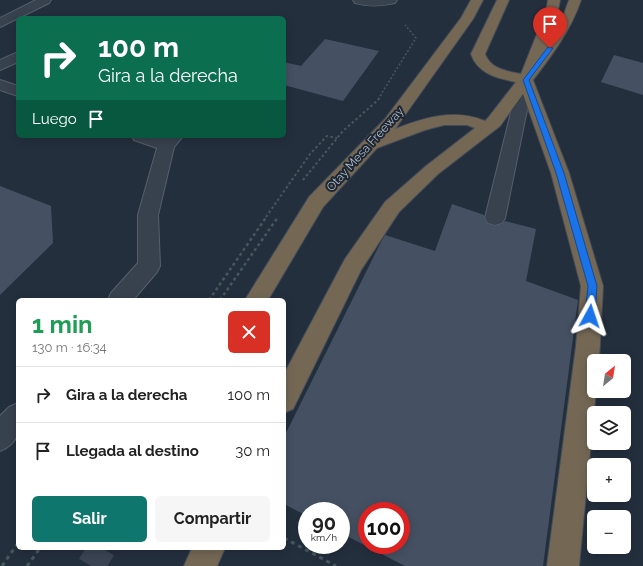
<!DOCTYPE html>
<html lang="es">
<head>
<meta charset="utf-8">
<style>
  body { margin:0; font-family:Raleway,sans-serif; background:#f6f6f6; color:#222; height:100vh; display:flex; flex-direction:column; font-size:15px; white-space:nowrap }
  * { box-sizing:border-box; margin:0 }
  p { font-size:13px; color:#767676 }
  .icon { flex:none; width:22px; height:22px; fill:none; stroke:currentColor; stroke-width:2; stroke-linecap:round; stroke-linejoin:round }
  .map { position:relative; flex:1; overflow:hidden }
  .sheet { position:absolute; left:16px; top:298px; width:270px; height:252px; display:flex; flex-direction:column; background:#fff; border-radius:6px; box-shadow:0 2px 10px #0003 }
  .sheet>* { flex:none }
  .top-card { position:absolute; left:16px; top:16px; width:270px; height:122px; border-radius:6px; box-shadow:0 2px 10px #0003; background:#0b6e4f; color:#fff; overflow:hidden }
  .needle { width:26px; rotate:30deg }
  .controls { position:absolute; left:587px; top:354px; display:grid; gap:8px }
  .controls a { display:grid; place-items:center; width:44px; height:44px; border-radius:6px; background:#fff; box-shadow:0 2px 10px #0003; font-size:20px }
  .speed { position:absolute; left:298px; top:502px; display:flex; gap:8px; font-size:20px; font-weight:700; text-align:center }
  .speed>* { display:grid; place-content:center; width:52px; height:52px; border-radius:50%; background:#fff; box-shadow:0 2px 10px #0003; line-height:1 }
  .speed small { font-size:10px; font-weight:400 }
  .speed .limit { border:6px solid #d22; background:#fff; color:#111 }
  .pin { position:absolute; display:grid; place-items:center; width:34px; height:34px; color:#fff; margin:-41px -17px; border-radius:50% 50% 50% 0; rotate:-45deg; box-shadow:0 0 4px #0007 }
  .pin .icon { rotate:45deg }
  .me { position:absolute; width:44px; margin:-22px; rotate:5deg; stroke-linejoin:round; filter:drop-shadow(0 0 3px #0008) }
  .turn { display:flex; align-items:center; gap:14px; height:84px; padding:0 16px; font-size:18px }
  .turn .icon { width:52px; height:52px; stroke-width:2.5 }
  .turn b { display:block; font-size:28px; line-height:34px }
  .then { display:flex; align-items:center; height:38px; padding:0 16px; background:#0003; gap:8px; font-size:15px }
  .round { display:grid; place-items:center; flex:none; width:42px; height:42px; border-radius:6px; background:#f6f6f6 }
  .summary { display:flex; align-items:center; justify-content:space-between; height:68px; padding:0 16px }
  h1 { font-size:24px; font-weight:700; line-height:30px; color:#1e9e55 }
  .primary-button { display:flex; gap:8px; margin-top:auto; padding:8px 16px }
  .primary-button a { flex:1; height:46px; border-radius:6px; background:#0f766e; color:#fff; font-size:16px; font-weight:700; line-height:46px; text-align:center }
  .primary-button a+a { background:#f6f6f6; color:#222 }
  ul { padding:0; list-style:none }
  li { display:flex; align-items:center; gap:12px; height:56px; padding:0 16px; border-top:1px solid #e0e0e0 }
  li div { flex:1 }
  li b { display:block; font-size:15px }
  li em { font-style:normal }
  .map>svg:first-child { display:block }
</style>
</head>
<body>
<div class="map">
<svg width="643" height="566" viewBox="0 0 643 566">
  <rect width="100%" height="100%" fill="#242f3e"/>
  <g fill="#455162" fill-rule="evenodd">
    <path d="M 325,39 L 379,51 L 343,101 L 284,85 L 284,62 L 301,66 Z"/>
    <path d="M 614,55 L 643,63 L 643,95 L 601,82 Z"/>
    <path d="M 0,186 L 51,206 L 53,243 L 0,295 Z"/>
    <path d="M 452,204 L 484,215 L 484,219 L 488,224 L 495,226 L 502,224 L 505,221 L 536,229 L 526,281 L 578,300 L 543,566 L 405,566 L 341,533 L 341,511 L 307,511 L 307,516 L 284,504 L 284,437 L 381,242 L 385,235 L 435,251 ZM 367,511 L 401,511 L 401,545 L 367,545 Z"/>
  </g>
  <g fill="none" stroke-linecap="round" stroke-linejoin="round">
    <path stroke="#3a4453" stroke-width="28" stroke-dasharray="28 14" stroke-linecap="butt" d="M 91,566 L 102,548"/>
    <defs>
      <g id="minor">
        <path d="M 36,0 L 51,0 L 49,3 L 0,27 L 0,18 Z"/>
        <path d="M 353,0 L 397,0 L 395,3 C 381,6 369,7 355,3 Z"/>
        <path d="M 18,52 L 18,62 L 0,70 L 0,60 Z"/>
        <path d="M 526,76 L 531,77 L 533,80 L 505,218 L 502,223 L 495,225 L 488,223 L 485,218 L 519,80 L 521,77 Z"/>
        <path d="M 0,80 L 18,86 L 18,96 L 0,90 Z"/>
        <path d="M 132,136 L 157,136 L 163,138 L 165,136 L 183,136 L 174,147 L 158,215 L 160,266 L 157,272 L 133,300 L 108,300 L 111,293 L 138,263 L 138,215 L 157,148 L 134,140 Z"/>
        <path d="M 18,403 C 18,425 24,441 0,451 L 0,416 L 9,407 Z"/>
      </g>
      <g id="highway">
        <path d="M 471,0 L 483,0 L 473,19 L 395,129 C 424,118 454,108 485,121 L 488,118 L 516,82 C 497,78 478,74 471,54 L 497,0 L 509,0 L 485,54 C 491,69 506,71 521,74 L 546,11 L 548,0 L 560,0 L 558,11 L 548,40 L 564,14 L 569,0 L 581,0 C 571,30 552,55 533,80 L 569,173 L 603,286 L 599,361 L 594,361 L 594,391 L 596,391 L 579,566 L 547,566 L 576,346 L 581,286 L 551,173 L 523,94 L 500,126 L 438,174 L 399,212 L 361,270 L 293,409 L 284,413 L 284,374 L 345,259 L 385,202 L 426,166 L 475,128 L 467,125 L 444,125 L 425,130 L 377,148 L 323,207 L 268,300 L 245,300 L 309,197 L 385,119 L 461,18 Z"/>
        <path d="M 192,548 L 225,548 L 217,566 L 184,566 Z"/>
      </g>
    </defs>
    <use href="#minor" stroke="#565f6c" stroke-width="2"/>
    <use href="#highway" stroke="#434c59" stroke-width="2"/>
    <path stroke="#44595c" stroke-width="1.5" stroke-dasharray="2 2" stroke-linecap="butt" d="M 380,96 L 416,38 L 405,25"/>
    <g stroke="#44595c" stroke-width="2" stroke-dasharray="2.5 2.5" stroke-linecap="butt">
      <path d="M 303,180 L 343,131 L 378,100 L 381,95"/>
      <path d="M 266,217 L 310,154 L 327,136 L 337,138"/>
    </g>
    <g stroke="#44595c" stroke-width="2.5" stroke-dasharray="3 3" stroke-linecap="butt">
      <path d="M 209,300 L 267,216"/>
      <path d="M 220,300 L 278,217"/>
    </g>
    <g stroke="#44595c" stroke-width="3" stroke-dasharray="4 4" stroke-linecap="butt">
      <path d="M 284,538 L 336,566"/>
      <path d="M 2,566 L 18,543"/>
      <path d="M 27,566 L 40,548"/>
    </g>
    <use href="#minor" fill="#38414e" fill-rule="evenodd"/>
    <use href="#highway" fill="#746855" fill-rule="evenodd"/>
  </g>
  <path fill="#1a73e8" stroke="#114b97" d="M 548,47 L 553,48 L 529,80 L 564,173 L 597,286 L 595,316 L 593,319 L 590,320 L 587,319 L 585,316 L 588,286 L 556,173 L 523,80 Z"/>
  <g text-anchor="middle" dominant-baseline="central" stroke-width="4" stroke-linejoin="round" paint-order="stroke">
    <g font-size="12" fill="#b4bcc9" stroke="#1d2633">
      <text transform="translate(365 149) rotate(-48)">Otay Mesa Freeway</text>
    </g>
  </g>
</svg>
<div class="controls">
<a><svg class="needle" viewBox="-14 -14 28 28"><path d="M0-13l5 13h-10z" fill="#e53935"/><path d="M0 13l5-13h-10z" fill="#767676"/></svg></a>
<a><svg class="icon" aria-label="layers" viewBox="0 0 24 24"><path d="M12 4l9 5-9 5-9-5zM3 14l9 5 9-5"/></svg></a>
<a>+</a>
<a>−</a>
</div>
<div class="speed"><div>90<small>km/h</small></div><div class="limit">100</div></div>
<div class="pin" style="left:550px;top:48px;background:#d93025"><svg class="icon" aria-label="arrive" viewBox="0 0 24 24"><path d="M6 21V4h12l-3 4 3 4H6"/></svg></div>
<svg class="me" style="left:590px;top:316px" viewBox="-20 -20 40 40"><path d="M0-17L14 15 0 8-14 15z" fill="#1a73e8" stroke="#fff" stroke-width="4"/></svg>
<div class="top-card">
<div class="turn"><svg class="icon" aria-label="right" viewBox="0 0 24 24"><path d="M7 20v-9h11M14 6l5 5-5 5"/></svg><div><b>100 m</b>Gira a la derecha</div></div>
<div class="then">Luego<svg class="icon" aria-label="arrive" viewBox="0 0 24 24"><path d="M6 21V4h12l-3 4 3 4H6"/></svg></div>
</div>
<section class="sheet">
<div class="summary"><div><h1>1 min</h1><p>130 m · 16:34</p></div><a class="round" style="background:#d93025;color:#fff"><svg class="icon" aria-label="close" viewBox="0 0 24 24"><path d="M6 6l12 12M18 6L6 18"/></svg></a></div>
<ul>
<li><svg class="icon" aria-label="right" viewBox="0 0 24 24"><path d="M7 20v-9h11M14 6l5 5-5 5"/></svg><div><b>Gira a la derecha</b></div><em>100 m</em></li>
<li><svg class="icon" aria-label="arrive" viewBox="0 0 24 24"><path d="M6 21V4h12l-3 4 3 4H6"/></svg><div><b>Llegada al destino</b></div><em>30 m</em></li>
</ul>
<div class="primary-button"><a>Salir</a><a>Compartir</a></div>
</section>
</div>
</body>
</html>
